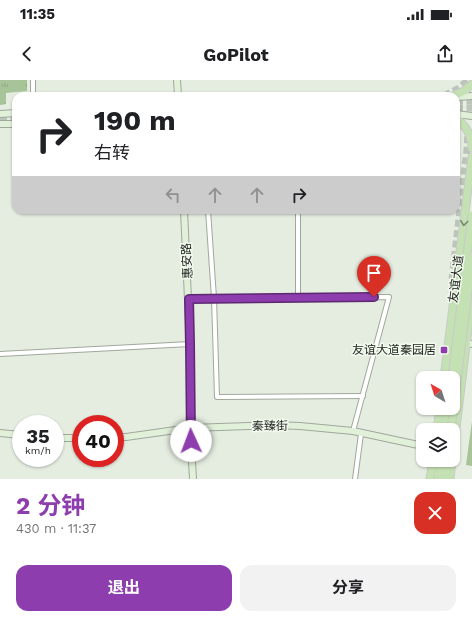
<!DOCTYPE html>
<html lang="zh">
<head>
<meta charset="utf-8">
<style>
  body { margin:0; font-family:"Work Sans","Noto Sans SC",sans-serif; background:#f2f2f2; color:#202124; height:100vh; display:flex; flex-direction:column; font-size:15px; white-space:nowrap }
  * { box-sizing:border-box; margin:0 }
  p { font-size:13px; color:#757577 }
  .icon { flex:none; width:22px; height:22px; fill:none; stroke:currentColor; stroke-width:2; stroke-linecap:round; stroke-linejoin:round }
  .map { position:relative; height:399px; overflow:hidden }
  .drawer { display:flex; flex-direction:column; background:#fff; flex:1 }
  .drawer>* { flex:none }
  .guide { position:absolute; left:12px; top:12px; width:448px; height:122px; border-radius:12px; box-shadow:0 1px 3px #0004; background:#fff; color:#202124; overflow:hidden }
  .needle { width:26px; rotate:321deg }
  .controls { position:absolute; left:416px; top:291px; display:grid; gap:8px }
  .controls a { display:grid; place-items:center; width:44px; height:44px; border-radius:8px; background:#fff; box-shadow:0 1px 3px #0004; font-size:20px }
  .speed { position:absolute; left:12px; top:335px; display:flex; gap:8px; font-size:20px; font-weight:700; text-align:center }
  .speed>* { display:grid; place-content:center; width:52px; height:52px; border-radius:50%; background:#fff; box-shadow:0 1px 3px #0004; line-height:1 }
  .speed small { font-size:10px; font-weight:400 }
  .speed .limit { border:6px solid #d22; background:#fff; color:#111 }
  .pin { position:absolute; display:grid; place-items:center; width:34px; height:34px; color:#fff; margin:-41px -17px; border-radius:50% 50% 50% 0; rotate:-45deg; box-shadow:0 0 4px #0007 }
  .pin .icon { rotate:45deg }
  .me { position:absolute; width:44px; margin:-22px; rotate:358deg; stroke-linejoin:round; filter:drop-shadow(0 0 3px #0008) }
  .turn { display:flex; align-items:center; gap:14px; height:84px; padding:0 16px; font-size:18px }
  .turn .icon { width:52px; height:52px; stroke-width:2.5 }
  .turn b { display:block; font-size:28px; line-height:34px }
  .lanes { display:flex; align-items:center; height:38px; padding:0 16px; background:#0003; justify-content:center; gap:20px; direction:ltr }
  .lanes .off { opacity:.35 }
  .round { display:grid; place-items:center; flex:none; width:42px; height:42px; border-radius:12px; background:#f2f2f2 }
  .overview { display:flex; align-items:center; justify-content:space-between; height:68px; padding:0 16px }
  h1 { font-size:24px; font-weight:700; line-height:30px; color:#8d3dad }
  .button { display:flex; gap:8px; margin-top:auto; padding:8px 16px }
  .button a { flex:1; height:46px; border-radius:12px; background:#8d3dad; color:#fff; font-size:16px; font-weight:700; line-height:46px; text-align:center }
  .button a+a { background:#f2f2f2; color:#202124 }
  .status { display:flex; justify-content:space-between; align-items:center; height:28px; padding:0 20px; background:#fff; direction:ltr }
  .status svg { height:11px; fill:currentColor }
  header { display:flex; justify-content:space-between; align-items:center; height:52px; padding:0 16px; background:#fff; font-size:18px; font-weight:700 }
  .map>svg:first-child { display:block }
</style>
</head>
<body>
<div class="status"><b>11:35</b><svg viewBox="0 0 49 12"><path d="M0 12V9h3v3zM5 12V6h3v6zM10 12V3h3v9zM15 12V0h3v12zM26 1h20v11H26zM47 4h2v5h-2z"/></svg></div>
<header><svg class="icon" aria-label="back" viewBox="0 0 24 24"><path d="M15 5l-7 7 7 7"/></svg>GoPilot<svg class="icon" aria-label="share" viewBox="0 0 24 24"><path d="M12 15V3M7 8l5-5 5 5M5 13v7h14v-7"/></svg></header>
<div class="map">
<svg width="472" height="399" viewBox="0 0 472 399">
  <defs>
    <pattern id="grass-tufts" width="24" height="20" patternUnits="userSpaceOnUse"><rect width="24" height="20" fill="#a7c398"/><path d="M3 7l-1-3M5 7V3M7 7l1-3M15 17l-1-3M17 17v-4M19 17l1-3" fill="none" stroke="#8fa782"/></pattern>
  </defs>
  <rect width="100%" height="100%" fill="#e5ede1"/>
  <path fill="url(#grass-tufts)" d="M 0,0 L 27,0 L 27,11 L 6,13 L 6,24 L 0,25 Z"/>
  <path fill="#a7c398" d="M 472,341 L 472,386 L 466,385 Z"/>
  <g fill="none" stroke-linecap="round" stroke-linejoin="round">
    <g stroke="#bdc4ba" stroke-width="7" stroke-dasharray="7 3.5" stroke-linecap="butt">
      <path d="M 444,16 L 459,8 L 468,0"/>
      <path d="M 456,21 L 472,21"/>
      <path d="M 456,28 L 472,28"/>
      <path d="M 0,37 L 16,37"/>
      <path d="M 452,199 L 467,69 L 468,52"/>
    </g>
    <defs>
      <g id="street">
        <path d="M 33,16 L 33,0"/>
        <path d="M 208,130 L 214,218 L 217,317 L 363,316"/>
        <path d="M 298,218 L 298,130"/>
        <path d="M 189,219 L 389,217 L 353,351"/>
        <path d="M 0,274 L 190,264"/>
        <path d="M 355,399 L 361,354"/>
      </g>
      <g id="secondary">
        <path d="M 177,0 L 178,16"/>
        <path d="M 456,17 L 472,16"/>
        <path d="M 0,34 L 16,33"/>
        <path d="M 456,34 L 472,36"/>
        <path d="M 0,44 L 16,44"/>
        <path d="M 184,130 L 190,264 L 190,348 L 193,399"/>
        <path d="M 449,261 L 472,264"/>
        <path d="M 0,353 L 21,355"/>
        <path d="M 115,357 L 126,357 L 190,348 L 275,345 L 300,346 L 353,351 L 423,366"/>
        <path d="M 55,358 L 81,358"/>
      </g>
      <g id="primary">
        <path d="M 453,16 L 464,11 L 472,4"/>
        <path d="M 456,38 C 466,46 472,56 472,68"/>
        <path d="M 444,298 L 472,77"/>
        <path d="M 437,350 L 440,328"/>
        <path d="M 444,350 L 448,328"/>
        <path d="M 453,373 L 472,216"/>
        <path d="M 430,399 L 433,380"/>
        <path d="M 438,399 L 440,380"/>
        <path d="M 444,399 L 447,380"/>
        <path d="M 450,399 L 452,380"/>
      </g>
    </defs>
    <use href="#street" stroke="#a0a89c" stroke-width="6"/>
    <use href="#secondary" stroke="#a0a89c" stroke-width="8"/>
    <use href="#primary" stroke="#c9c9c9" stroke-width="9"/>
    <use href="#street" stroke="#fff" stroke-width="4"/>
    <use href="#secondary" stroke="#e1f0d9" stroke-width="6"/>
    <use href="#primary" stroke="#c4e1b3" stroke-width="7"/>
    <defs>
      <g id="primary-bridge">
        <path d="M 452,298 L 472,135"/>
        <path d="M 451,350 L 472,179"/>
      </g>
    </defs>
    <use href="#primary-bridge" stroke="#c9c9c9" stroke-width="9" stroke-linecap="butt"/>
    <use href="#primary-bridge" stroke="#c4e1b3" stroke-width="7"/>
  </g>
  <defs><path id="oneway-chevron" d="M-2-3.5L2.5 0L-2 3.5" fill="none" stroke-width="1.6" stroke-linecap="round" stroke-linejoin="round"/></defs>
  <use stroke="#798a6f" href="#oneway-chevron" transform="translate(464 143) rotate(97)"/>
  <g fill="none" stroke-linecap="round" stroke-linejoin="round">
    <defs>
      <path id="route" d="M 191,361 L 190,264 L 189,219 L 374,217"/>
    </defs>
    <use href="#route" stroke="#5c2870" stroke-width="10"/>
    <use href="#route" stroke="#8d3dad" stroke-width="7"/>
  </g>
  <rect fill="#8d3dad" stroke="#f2faee" stroke-width="1.5" x="440" y="266" width="8" height="8" rx="2"/>
  <g text-anchor="middle" dominant-baseline="central" stroke-width="3" stroke-linejoin="round" paint-order="stroke">
    <g font-size="12" fill="#1d201c" stroke="#f2faee">
      <text transform="translate(187 181) rotate(-93)">惠安路</text>
      <text transform="translate(456 199) rotate(-83)">友谊大道</text>
      <text transform="translate(270 346) rotate(-1)">秦臻街</text>
    </g>
    <g font-size="12" fill="#1d201c" stroke="#f2faee" text-anchor="end">
      <text x="436" y="270">友谊大道秦园居</text>
    </g>
  </g>
</svg>
<div class="controls">
<a><svg class="needle" viewBox="-14 -14 28 28"><path d="M0-13l5 13h-10z" fill="#e53935"/><path d="M0 13l5-13h-10z" fill="#757577"/></svg></a>
<a><svg class="icon" aria-label="layers" viewBox="0 0 24 24"><path d="M12 4l9 5-9 5-9-5zM3 14l9 5 9-5"/></svg></a>
</div>
<div class="speed"><div>35<small>km/h</small></div><div class="limit">40</div></div>
<div class="pin" style="left:374px;top:217px;background:#d93025"><svg class="icon" aria-label="arrive" viewBox="0 0 24 24"><path d="M6 21V4h12l-3 4 3 4H6"/></svg></div>
<svg class="me" style="left:191px;top:361px" viewBox="-20 -20 40 40"><circle r="19" fill="#fff"/><path d="M0-13L10 11 0 6-10 11z" fill="#8d3dad"/></svg>
<div class="guide">
<div class="turn"><svg class="icon" aria-label="right" viewBox="0 0 24 24"><path d="M7 20v-9h11M14 6l5 5-5 5"/></svg><div><b>190 m</b>右转</div></div>
<div class="lanes"><svg class="icon off" aria-label="left" viewBox="0 0 24 24"><path d="M17 20v-9H6M10 6l-5 5 5 5"/></svg><svg class="icon off" aria-label="ahead" viewBox="0 0 24 24"><path d="M12 20V5M6 11l6-6 6 6"/></svg><svg class="icon off" aria-label="ahead" viewBox="0 0 24 24"><path d="M12 20V5M6 11l6-6 6 6"/></svg><svg class="icon" aria-label="right" viewBox="0 0 24 24"><path d="M7 20v-9h11M14 6l5 5-5 5"/></svg></div>
</div>
</div>
<section class="drawer">
<div class="overview"><div><h1>2 分钟</h1><p>430 m · 11:37</p></div><a class="round" style="background:#d93025;color:#fff"><svg class="icon" aria-label="close" viewBox="0 0 24 24"><path d="M6 6l12 12M18 6L6 18"/></svg></a></div>
<div class="button"><a>退出</a><a>分享</a></div>
</section>
</body>
</html>
